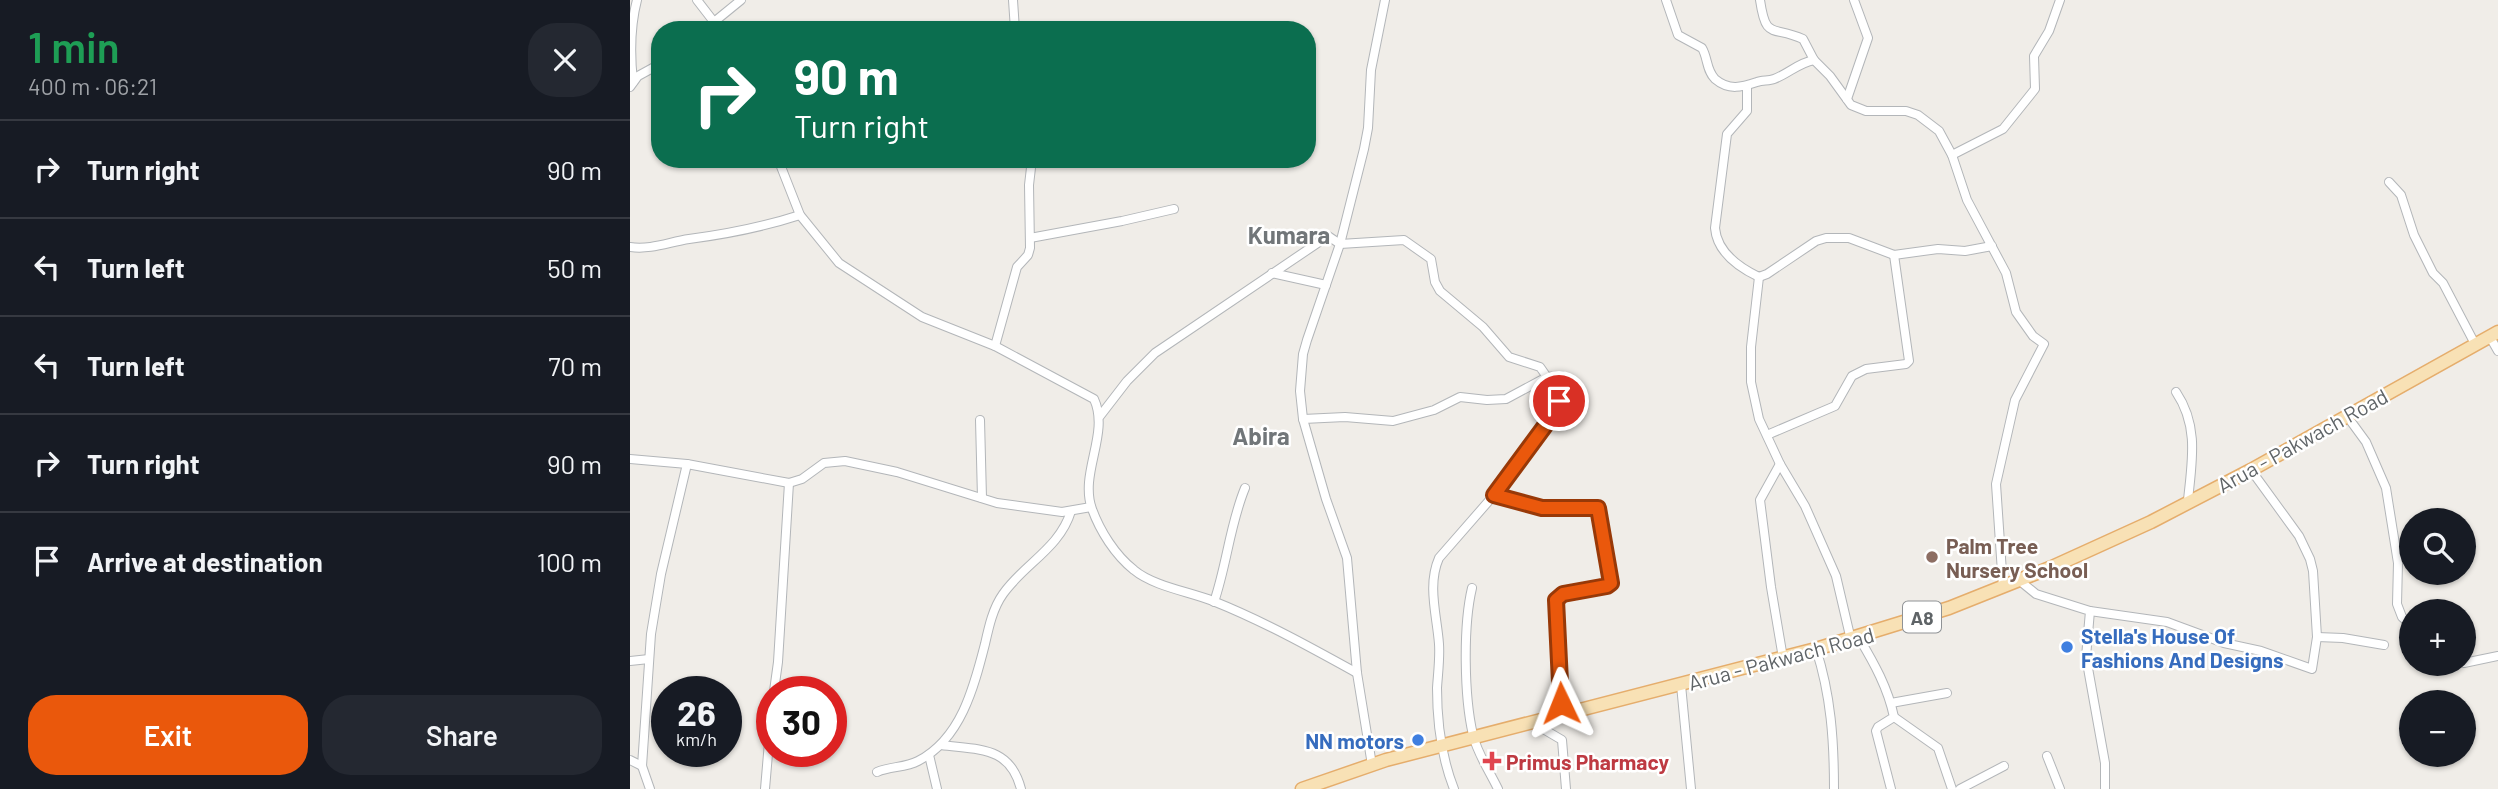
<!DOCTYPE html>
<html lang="en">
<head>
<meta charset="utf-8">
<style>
  body { margin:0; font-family:Barlow,sans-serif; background:#242831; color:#f1f3f6; height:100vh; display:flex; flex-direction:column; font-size:26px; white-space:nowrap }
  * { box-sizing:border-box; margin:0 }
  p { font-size:23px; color:#9ea1a6 }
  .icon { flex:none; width:38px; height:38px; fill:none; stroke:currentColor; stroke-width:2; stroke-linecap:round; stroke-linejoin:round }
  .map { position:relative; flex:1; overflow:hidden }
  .drawer { display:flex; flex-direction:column; background:#171b24; width:630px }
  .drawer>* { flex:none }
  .top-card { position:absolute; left:21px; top:21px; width:665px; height:147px; border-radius:28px; box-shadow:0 2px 5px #0004; background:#0b6e4f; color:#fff; overflow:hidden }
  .buttons { position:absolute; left:1769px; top:508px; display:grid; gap:14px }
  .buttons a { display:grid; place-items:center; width:77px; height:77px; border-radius:50%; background:#171b24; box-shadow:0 2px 5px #0004; font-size:35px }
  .speed { position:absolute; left:21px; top:676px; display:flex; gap:14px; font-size:35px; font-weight:700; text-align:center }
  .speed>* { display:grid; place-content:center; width:91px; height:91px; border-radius:50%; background:#171b24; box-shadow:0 2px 5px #0004; line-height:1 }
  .speed small { font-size:18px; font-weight:400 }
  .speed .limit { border:10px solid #d22; background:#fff; color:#111 }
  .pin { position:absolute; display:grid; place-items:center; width:60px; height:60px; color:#fff; margin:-30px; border:4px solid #fff; border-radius:50%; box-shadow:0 2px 7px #0007 }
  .me { position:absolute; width:77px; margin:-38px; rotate:358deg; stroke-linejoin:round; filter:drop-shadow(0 0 5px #0008) }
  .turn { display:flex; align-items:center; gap:24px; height:147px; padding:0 28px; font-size:32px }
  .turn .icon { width:91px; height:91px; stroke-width:2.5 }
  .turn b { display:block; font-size:49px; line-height:60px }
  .round { display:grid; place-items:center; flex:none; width:74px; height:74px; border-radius:28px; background:#242831 }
  .overview { display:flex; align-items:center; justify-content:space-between; height:119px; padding:0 28px }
  h1 { font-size:42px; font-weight:600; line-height:52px; color:#1e9e55 }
  .button { display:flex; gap:14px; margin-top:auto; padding:14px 28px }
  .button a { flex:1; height:80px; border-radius:28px; background:#ea580c; color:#fff; font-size:28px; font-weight:600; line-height:80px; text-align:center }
  .button a+a { background:#242831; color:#f1f3f6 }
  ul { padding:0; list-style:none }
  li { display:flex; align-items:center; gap:21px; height:98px; padding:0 28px; border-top:2px solid #363941 }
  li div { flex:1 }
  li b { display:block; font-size:26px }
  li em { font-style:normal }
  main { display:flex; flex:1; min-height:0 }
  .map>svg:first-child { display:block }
</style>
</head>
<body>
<main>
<section class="drawer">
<div class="overview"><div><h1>1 min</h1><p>400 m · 06:21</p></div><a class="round"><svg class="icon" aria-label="close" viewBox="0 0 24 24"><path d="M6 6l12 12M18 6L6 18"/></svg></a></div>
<ul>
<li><svg class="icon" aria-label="right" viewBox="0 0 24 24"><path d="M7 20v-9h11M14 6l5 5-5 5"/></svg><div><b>Turn right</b></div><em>90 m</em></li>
<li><svg class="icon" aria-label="left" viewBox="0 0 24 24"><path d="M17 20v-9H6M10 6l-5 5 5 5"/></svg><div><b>Turn left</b></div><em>50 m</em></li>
<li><svg class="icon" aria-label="left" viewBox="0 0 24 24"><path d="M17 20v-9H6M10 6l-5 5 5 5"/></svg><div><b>Turn left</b></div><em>70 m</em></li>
<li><svg class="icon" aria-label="right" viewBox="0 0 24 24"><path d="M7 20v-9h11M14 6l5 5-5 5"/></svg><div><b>Turn right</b></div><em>90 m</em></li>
<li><svg class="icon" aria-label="arrive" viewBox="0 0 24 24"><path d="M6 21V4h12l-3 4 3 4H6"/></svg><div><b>Arrive at destination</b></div><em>100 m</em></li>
</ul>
<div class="button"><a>Exit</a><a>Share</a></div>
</section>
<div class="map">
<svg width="1868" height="789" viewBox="0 0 1868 789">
  <rect width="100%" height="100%" fill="#f0ede8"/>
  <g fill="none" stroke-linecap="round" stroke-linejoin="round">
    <defs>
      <g id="street">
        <path d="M 67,0 L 84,22"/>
        <path d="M 383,0 L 385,30"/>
        <path d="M 1036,0 L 1048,35 L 1072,48 C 1078,58 1076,70 1085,79 C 1099,91 1112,87 1127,82 C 1132,80 1139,81 1144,79 C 1158,74 1168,63 1184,60"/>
        <path d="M 1130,0 C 1136,41 1142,25 1173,39 L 1184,60 L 1200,76 L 1221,105 L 1236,111 L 1276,111 L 1288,115 L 1309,131 L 1322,155 L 1337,200 L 1376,273 L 1386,312 L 1403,336 L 1414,344 L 1385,400 L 1366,484 L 1373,587"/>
        <path d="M 84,30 L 84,22 L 111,0"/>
        <path d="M 3,82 C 0,54 0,27 7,0"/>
        <path d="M 0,87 L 8,76 L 30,64"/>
        <path d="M 1117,87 L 1117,111 L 1097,134 L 1085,228 C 1087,252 1108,267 1129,277 L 1137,274 L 1186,241 L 1196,238 L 1219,238 L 1264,255 L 1308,249 L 1335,251 L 1362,246"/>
        <path d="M 1217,99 L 1238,38 L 1224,0"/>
        <path d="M 1322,155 L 1373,129 L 1405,89 L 1404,56 L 1419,31 L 1430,0"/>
        <path d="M 148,159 L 170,215 L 209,263 L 292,317 L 365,346 L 464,399 C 480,434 449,473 462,509 C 470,531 485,555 504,570 C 523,586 560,592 583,601 C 633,621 680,647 727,673"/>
        <path d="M 1759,182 L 1771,195 L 1784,235 L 1803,273 L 1813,283 L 1845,344"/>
        <path d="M 400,238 L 492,221 L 544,209"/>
        <path d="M 0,247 C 21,250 39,242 59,239 C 98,234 133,227 170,215"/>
        <path d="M 642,273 L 696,285"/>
        <path d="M 1129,277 L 1121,347 L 1121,382 L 1129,419 L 1150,464 L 1175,506 L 1206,576 L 1221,640"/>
        <path d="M 1860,337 L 1868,351"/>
        <path d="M 365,346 L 387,267 L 398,255 L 400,248 L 399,185 L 402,159"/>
        <path d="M 1546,392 C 1569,426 1562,461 1558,500"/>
        <path d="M 470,416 L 497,381 L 525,353 L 698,236 L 710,244 L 774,240 L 801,259 L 805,282 L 810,291 L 853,327 L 879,357 L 910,367 L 917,377"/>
        <path d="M 1717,416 L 1736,442 L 1756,488 L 1768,563 L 1767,604 L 1772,617 L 1782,626"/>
        <path d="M 673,419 L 715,417 L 763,421 L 804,410 L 830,397 L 857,400 L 876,399 L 917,377 L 932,376 L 929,401 L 923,415 L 864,495 L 809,558 C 797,585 807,616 809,644 C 810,658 808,673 807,688 C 807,723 811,756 824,789"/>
        <path d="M 350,420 L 352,498"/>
        <path d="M 1137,435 L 1205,406 L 1222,376 L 1236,369 L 1276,364 L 1279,361 L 1264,255"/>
        <path d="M 0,459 L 57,464 L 159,483 L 172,479 L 194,463 L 215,461 L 267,472 L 367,503 L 432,512 L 461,507"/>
        <path d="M 1150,464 L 1130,500 L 1141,587 L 1153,658"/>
        <path d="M 864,495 L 912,508 L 968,508 L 981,582 L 978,586 L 933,595 L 926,600 L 931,701 L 923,716"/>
        <path d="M 1390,581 L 1406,594 L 1460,611 L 1456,657 L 1475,763 L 1475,789"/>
        <path d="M 842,588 C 833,626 834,696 843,735 C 847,753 860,772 868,789"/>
        <path d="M 584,602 C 597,564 600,524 615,488"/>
        <path d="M 1460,611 L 1537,622 L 1594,643 L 1631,651 L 1682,669 L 1687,637 L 1683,571 L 1680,559 L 1669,536 L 1621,470"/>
        <path d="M 1687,637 L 1713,638 L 1754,645"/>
        <path d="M 1229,638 C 1244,663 1258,688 1264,717 L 1248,727 L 1246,731 L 1261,789"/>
        <path d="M 1186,649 C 1201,695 1204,741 1204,789"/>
        <path d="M 0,661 L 19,659"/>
        <path d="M 1834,663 L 1868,656"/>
        <path d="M 1051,685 L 1061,789"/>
        <path d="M 144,691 L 148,662 L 159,483"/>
        <path d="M 1261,703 L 1317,693"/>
        <path d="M 1264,717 L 1308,748 L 1322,789"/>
        <path d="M 908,721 L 915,730 L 932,740 L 936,789"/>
        <path d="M 311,745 C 349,750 380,746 391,789"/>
        <path d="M 299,755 L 307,789"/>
        <path d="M 1417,756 L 1430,789"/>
        <path d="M 0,760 L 12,766"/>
        <path d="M 742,765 L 727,673 L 717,558 L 696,499 L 673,419 L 670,391 L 673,354 L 677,340 L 710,244 L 734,149 L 738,128 L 741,70 L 755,0"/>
        <path d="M 247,772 C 260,766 275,768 288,761 C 331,739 344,687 355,644 C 359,626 363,608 373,594 C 394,564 430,548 441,511"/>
        <path d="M 20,789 L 12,766 L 21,634 L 31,574 L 57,464"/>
        <path d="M 135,789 L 142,707"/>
        <path d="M 1330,789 L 1374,766"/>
      </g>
      <path id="primary" d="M 672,789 L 756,760 L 1186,649 L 1319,608 L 1422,567 L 1521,522 L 1621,470 L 1868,332"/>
    </defs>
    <use href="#street" stroke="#b3b6b9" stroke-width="10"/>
    <use href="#primary" stroke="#e5ad6c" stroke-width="15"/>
    <use href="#street" stroke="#fff" stroke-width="8"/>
    <use href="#primary" stroke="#f8e1b5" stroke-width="12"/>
  </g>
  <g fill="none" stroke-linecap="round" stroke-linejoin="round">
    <defs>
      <path id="route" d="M 929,401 L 923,415 L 864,495 L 912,508 L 968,508 L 981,583 L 977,586 L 933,594 L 926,600 L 931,703"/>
    </defs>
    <use href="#route" stroke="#983908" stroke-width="18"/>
    <use href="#route" stroke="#ea580c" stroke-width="12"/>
  </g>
  <circle fill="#8d6e63" stroke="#fff" stroke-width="2.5" cx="1302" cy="557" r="7"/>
  <g fill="#3f7fe0" stroke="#fff" stroke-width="2.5">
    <circle cx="1437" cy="647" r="7"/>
    <circle cx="788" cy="740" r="7"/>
  </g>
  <path fill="#e0444e" stroke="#fff" stroke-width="2.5" d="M858.5 750.5h7v7h7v7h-7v7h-7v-7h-7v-7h7z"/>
  <g text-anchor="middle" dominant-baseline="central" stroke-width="5" stroke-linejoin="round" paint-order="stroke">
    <rect fill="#fff" stroke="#8f9295" stroke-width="2" x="1273" y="601.5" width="38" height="31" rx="5"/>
    <g font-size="19" font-weight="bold" fill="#5f6467">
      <text x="1292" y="617">A8</text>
    </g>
    <g font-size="21" fill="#5f6467" stroke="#fff">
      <text transform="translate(1672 440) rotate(-29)">Arua - Pakwach Road</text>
      <text transform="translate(1151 658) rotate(-15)">Arua - Pakwach Road</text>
    </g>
    <g font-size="21" font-weight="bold" fill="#785e54" stroke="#fff" text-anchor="start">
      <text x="1316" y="545">Palm Tree<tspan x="1316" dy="24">Nursery School</tspan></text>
    </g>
    <g font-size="21" font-weight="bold" fill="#366cbe" stroke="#fff" text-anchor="start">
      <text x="1451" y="635">Stella's House Of<tspan x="1451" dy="24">Fashions And Designs</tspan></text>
      <text x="774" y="740" text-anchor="end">NN motors</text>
    </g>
    <g font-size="21" font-weight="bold" fill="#be3a42" stroke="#fff" text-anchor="start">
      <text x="876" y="761">Primus Pharmacy</text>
    </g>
    <g font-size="24" font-weight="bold" fill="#717679" stroke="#fff">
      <text x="659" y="234">Kumara</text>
      <text x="631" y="435">Abira</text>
    </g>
  </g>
</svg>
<div class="buttons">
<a><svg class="icon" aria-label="search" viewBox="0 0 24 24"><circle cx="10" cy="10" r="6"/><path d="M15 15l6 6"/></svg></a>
<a>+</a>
<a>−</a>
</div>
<div class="speed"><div>26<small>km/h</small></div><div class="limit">30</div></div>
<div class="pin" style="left:929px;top:401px;background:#d93025"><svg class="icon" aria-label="arrive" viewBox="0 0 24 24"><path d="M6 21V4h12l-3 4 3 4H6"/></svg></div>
<svg class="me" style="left:931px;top:703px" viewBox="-20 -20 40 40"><path d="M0-17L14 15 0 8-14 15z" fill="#ea580c" stroke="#fff" stroke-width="4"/></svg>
<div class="top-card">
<div class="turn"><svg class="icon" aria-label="right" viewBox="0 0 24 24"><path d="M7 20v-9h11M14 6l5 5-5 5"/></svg><div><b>90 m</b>Turn right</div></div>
</div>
</div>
</main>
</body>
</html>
